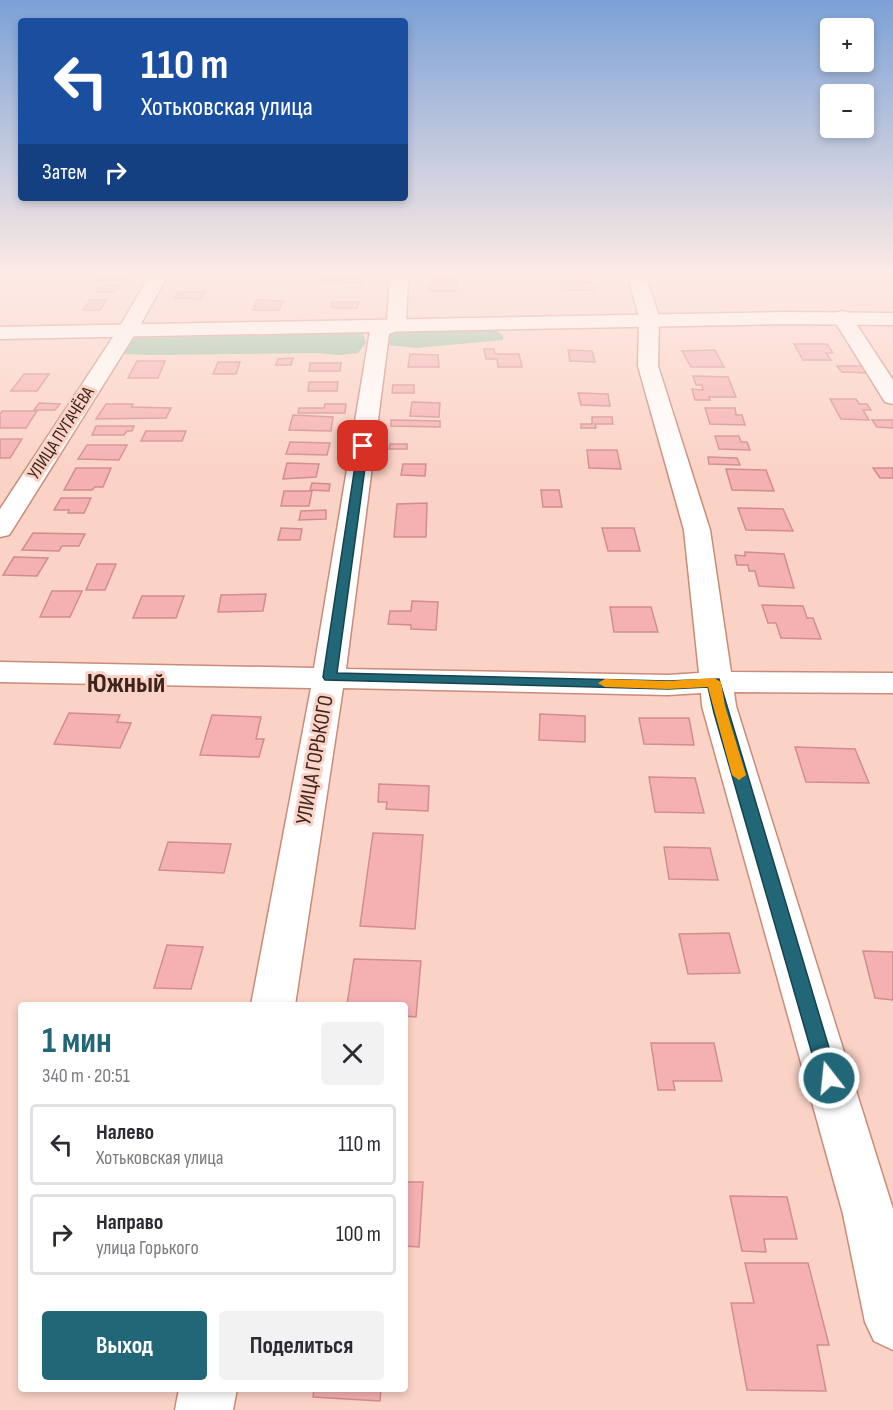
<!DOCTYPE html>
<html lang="ru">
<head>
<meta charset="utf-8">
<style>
  body { margin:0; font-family:"Sofia Sans Condensed",sans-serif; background:#f2f2f3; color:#2b2b33; height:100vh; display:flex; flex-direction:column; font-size:22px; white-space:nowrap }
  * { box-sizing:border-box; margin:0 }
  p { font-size:20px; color:#7c7c81 }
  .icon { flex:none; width:33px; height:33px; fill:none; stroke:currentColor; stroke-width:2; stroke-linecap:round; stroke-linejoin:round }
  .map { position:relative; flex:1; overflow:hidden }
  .panel { position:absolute; left:18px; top:1002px; width:390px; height:390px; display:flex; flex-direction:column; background:#fff; border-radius:6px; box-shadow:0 3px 9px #0003 }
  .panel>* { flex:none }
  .guide { position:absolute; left:18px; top:18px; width:390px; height:183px; border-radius:6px; box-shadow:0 3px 9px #0003; background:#1a4fa0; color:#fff; overflow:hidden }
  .controls { position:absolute; left:820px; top:18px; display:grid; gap:12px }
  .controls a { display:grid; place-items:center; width:54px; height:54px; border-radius:6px; background:#fff; box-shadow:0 3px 9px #0003; font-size:30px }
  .pin { position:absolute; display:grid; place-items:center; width:51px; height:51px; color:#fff; margin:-26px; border-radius:12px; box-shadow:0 3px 9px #0006 }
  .me { position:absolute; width:66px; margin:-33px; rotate:344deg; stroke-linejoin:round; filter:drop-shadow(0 0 4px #0008) }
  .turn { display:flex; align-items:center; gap:21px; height:126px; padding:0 24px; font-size:27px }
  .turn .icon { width:78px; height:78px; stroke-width:2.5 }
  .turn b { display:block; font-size:42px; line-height:51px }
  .then { display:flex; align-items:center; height:57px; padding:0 24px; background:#0003; gap:12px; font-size:22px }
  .round { display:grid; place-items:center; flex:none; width:63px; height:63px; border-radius:6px; background:#f2f2f3 }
  .summary { display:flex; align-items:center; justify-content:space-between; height:102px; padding:0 24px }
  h1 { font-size:36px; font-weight:700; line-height:45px; color:#216777 }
  .primary-button { display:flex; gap:12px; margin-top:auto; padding:12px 24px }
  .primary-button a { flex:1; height:69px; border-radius:6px; background:#216777; color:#fff; font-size:24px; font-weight:700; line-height:69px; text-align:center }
  .primary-button a+a { background:#f2f2f3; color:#2b2b33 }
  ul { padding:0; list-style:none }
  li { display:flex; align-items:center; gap:18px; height:81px; margin:0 12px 9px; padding:0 12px; border:3px solid #e1e1e2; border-radius:6px }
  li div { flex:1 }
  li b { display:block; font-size:22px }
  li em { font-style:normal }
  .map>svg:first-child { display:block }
</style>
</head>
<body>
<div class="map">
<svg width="893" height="1410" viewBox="0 0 893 1410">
  <rect width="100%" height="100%" fill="#fbd2c6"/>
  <g fill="#8cbf9f">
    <path d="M 494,329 L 503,335 L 503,340 L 416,348 L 387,345 L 388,333 Z"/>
    <path d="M 363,333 L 366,343 L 358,353 L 340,355 L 316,353 L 155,355 L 124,354 L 123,349 L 128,341 L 135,338 Z"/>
  </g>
  <g fill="#f5b0b2" stroke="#d18d8f" stroke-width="1.5">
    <path d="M 100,275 L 129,275 L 124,281 L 96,281 Z"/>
    <path d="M 189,275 L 219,275 L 218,278 L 187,278 Z"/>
    <path d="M 319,275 L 359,275 L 364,276 L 362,283 L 318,282 Z"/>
    <path d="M 430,277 L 456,278 L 456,291 L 429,291 Z"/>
    <path d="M 561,281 L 591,282 L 593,290 L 562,290 Z"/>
    <path d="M 101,285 L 120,285 L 115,292 L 97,292 Z"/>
    <path d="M 178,292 L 204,292 L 201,299 L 174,298 Z"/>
    <path d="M 90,300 L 107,300 L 100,310 L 83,310 Z"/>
    <path d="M 257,300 L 283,301 L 279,310 L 253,310 Z"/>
    <path d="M 332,302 L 359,302 L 357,308 L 336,308 L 331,307 Z"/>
    <path d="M 794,344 L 827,344 L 833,353 L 826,353 L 831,360 L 803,360 Z"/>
    <path d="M 484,349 L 494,349 L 495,354 L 519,354 L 522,367 L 498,367 L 497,359 L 486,359 Z"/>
    <path d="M 568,350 L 592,351 L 595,362 L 570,361 Z"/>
    <path d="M 715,350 L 724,367 L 691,367 L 682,351 Z"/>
    <path d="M 410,354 L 438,355 L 439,367 L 408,367 Z"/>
    <path d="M 293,358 L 291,365 L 276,365 L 278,359 Z"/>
    <path d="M 137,361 L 165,361 L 158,378 L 128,378 Z"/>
    <path d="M 218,362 L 240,362 L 236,374 L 213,374 Z"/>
    <path d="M 310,363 L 341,363 L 340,371 L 309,371 Z"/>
    <path d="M 837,366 L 863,366 L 867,373 L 842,372 Z"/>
    <path d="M 24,374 L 49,374 L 37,391 L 11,391 Z"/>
    <path d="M 693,376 L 728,377 L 736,397 L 709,397 L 710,400 L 695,400 L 692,389 L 703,390 L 702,385 L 696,385 Z"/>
    <path d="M 309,382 L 338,382 L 337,391 L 308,391 Z"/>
    <path d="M 393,385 L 414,385 L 414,393 L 392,393 Z"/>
    <path d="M 578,393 L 608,394 L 610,406 L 581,405 Z"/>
    <path d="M 830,399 L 856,399 L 859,404 L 867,404 L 871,410 L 863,410 L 869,420 L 841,419 Z"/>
    <path d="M 412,402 L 440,403 L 439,417 L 410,416 Z"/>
    <path d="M 39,403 L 60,404 L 55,410 L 34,410 Z"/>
    <path d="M 106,404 L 133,404 L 132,407 L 171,408 L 166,418 L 96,419 Z"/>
    <path d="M 325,404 L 346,404 L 345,413 L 298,413 L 299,408 L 324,408 Z"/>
    <path d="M 705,408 L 735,408 L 736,415 L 742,415 L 745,425 L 710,424 Z"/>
    <path d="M 2,411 L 37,411 L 26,428 L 0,428 L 0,414 Z"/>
    <path d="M 293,415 L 333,417 L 331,431 L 289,430 Z"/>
    <path d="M 592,417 L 612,417 L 613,424 L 595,424 L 596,428 L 581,428 L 581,424 L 592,424 Z"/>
    <path d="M 391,420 L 440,421 L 440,427 L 391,426 Z"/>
    <path d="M 872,420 L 893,420 L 893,428 L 877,427 Z"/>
    <path d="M 96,426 L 134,426 L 132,431 L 127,431 L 124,435 L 92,435 Z"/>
    <path d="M 146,431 L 186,431 L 182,441 L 141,441 Z"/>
    <path d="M 715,436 L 739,436 L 741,442 L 747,442 L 750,450 L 719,449 Z"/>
    <path d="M 0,439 L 22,439 L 10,458 L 0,458 Z"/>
    <path d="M 290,442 L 330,443 L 327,455 L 286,454 Z"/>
    <path d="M 390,444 L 407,444 L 407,449 L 389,449 Z"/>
    <path d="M 87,445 L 127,445 L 119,460 L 78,459 Z"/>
    <path d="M 587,450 L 617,450 L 621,469 L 589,468 Z"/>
    <path d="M 708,457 L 737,458 L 740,465 L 709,464 Z"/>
    <path d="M 287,463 L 319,464 L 316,477 L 283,479 Z"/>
    <path d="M 403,464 L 426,464 L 425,476 L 401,475 Z"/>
    <path d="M 76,468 L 111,468 L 103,487 L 95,487 L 92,490 L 64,490 Z"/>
    <path d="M 873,468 L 893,468 L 893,478 L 880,478 Z"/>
    <path d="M 726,469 L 766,470 L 774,491 L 732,490 Z"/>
    <path d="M 312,483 L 330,484 L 329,491 L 310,490 Z"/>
    <path d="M 541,490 L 559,490 L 562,507 L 543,507 Z"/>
    <path d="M 284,491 L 312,491 L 309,506 L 281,506 Z"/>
    <path d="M 61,498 L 91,498 L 84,513 L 68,513 L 69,510 L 54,510 Z"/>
    <path d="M 427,503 L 426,537 L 394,537 L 397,504 Z"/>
    <path d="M 738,508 L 783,509 L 793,531 L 746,530 Z"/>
    <path d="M 326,510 L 326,519 L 299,520 L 301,511 Z"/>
    <path d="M 281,528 L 302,529 L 300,540 L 278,540 Z"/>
    <path d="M 602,528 L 634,528 L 640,551 L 608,551 Z"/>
    <path d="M 33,533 L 85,534 L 79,546 L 62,546 L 59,551 L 22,550 Z"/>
    <path d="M 745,552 L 784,554 L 794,588 L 759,586 L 755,571 L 749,571 L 748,565 L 737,565 L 735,555 L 745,556 Z"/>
    <path d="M 14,557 L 48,558 L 37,576 L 3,575 Z"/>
    <path d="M 97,564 L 116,564 L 105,590 L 86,590 Z"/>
    <path d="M 52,591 L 82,591 L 70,617 L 40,617 Z"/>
    <path d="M 266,594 L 263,611 L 218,612 L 221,595 Z"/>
    <path d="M 142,596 L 184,596 L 176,618 L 133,618 Z"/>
    <path d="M 412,601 L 438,602 L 436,630 L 411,629 L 411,625 L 388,624 L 390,611 L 411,611 Z"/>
    <path d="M 762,605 L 803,606 L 807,618 L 813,618 L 821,639 L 781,638 L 776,623 L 768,623 Z"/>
    <path d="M 610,607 L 651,607 L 658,632 L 614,632 Z"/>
    <path d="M 69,713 L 120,715 L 117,722 L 131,723 L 120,748 L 54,744 Z"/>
    <path d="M 540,714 L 585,716 L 585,742 L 539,740 Z"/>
    <path d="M 212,715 L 261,717 L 256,739 L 264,739 L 259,757 L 200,755 Z"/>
    <path d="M 639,718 L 689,718 L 694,745 L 644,744 Z"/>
    <path d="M 795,747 L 855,749 L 869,783 L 806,782 Z"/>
    <path d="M 649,777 L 695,778 L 704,813 L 655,812 Z"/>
    <path d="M 379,784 L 429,786 L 428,811 L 386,809 L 387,802 L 378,802 Z"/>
    <path d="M 373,833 L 423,835 L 415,929 L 360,926 Z"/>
    <path d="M 168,842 L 231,844 L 224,873 L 159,870 Z"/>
    <path d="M 664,847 L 710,848 L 718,880 L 669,879 Z"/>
    <path d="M 729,933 L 740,973 L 688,974 L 679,934 Z"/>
    <path d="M 167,945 L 203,947 L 191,989 L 154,988 Z"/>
    <path d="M 863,951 L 893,952 L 893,1000 L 875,998 Z"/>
    <path d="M 354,959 L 421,961 L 416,1017 L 405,1016 L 405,1005 L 347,1005 Z"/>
    <path d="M 651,1043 L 714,1043 L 722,1081 L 673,1081 L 675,1090 L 658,1090 Z"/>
    <path d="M 405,1182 L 423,1182 L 419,1247 L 405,1246 Z"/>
    <path d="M 730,1196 L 787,1197 L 797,1239 L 764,1239 L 766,1252 L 742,1251 Z"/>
    <path d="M 745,1263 L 808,1263 L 829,1345 L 817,1345 L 826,1391 L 747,1390 L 731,1303 L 754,1303 Z"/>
    <path d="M 314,1389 L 381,1389 L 380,1401 L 313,1397 Z"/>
  </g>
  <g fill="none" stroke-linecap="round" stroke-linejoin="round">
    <defs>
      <g id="minor">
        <path d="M 150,275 L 168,275 L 137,331 L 13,529 L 9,535 L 0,537 L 0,509 L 117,331 Z"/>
        <path d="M 390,275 L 408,275 L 406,325 L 403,329 L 389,334 L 346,669 L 668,675 L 699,673 L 684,530 L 638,366 L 639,316 L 627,275 L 645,275 L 659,316 L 658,366 L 710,530 L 731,672 L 893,673 L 893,693 L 734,692 L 736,706 L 893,1209 L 893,1350 L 874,1341 L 865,1322 L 843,1214 L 702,706 L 701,693 L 668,695 L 343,688 L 295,1005 L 251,1005 L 311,688 L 0,682 L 0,662 L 314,668 L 370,331 L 373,327 L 387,322 Z"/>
        <path d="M 842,311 L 849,313 L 893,380 L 893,404 L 885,402 L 832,317 L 835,313 Z"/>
        <path d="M 179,1389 L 237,1389 L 233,1410 L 175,1410 Z"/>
      </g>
      <path id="secondary" d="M 784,312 L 893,313 L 893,325 L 784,324 L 0,339 L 0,327 Z"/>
    </defs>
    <use href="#minor" stroke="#ca8b78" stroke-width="3"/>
    <use href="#secondary" stroke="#ca8b78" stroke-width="3"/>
    <use href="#minor" fill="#fff" fill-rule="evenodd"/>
    <use href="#secondary" fill="#fff" fill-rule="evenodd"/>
  </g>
  <linearGradient id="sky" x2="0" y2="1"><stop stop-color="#7ca1d6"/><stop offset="0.58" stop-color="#fdebe5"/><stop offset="1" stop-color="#fdebe5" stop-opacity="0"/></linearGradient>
  <rect width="893" height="472" fill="url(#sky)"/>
  <path fill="#216777" stroke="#15434d" stroke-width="1.5" d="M 363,443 L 368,446 L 337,673 L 668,681 L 719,679 L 838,1078 L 835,1084 L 829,1086 L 822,1084 L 819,1078 L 714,713 L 708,687 L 668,689 L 325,680 L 323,677 L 358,446 Z"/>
  <path fill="#f59e0b" d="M 714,678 L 721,682 L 725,706 L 746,775 L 739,780 L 732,775 L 708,687 L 668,689 L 605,687 L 598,683 L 605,679 L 668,681 Z"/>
  <g text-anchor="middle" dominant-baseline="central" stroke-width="6" stroke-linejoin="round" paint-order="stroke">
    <g font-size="18" fill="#3e241d" stroke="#fbd2c6">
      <text transform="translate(61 433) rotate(-57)">УЛИЦА ПУГАЧЁВА</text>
    </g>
    <g font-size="22" fill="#3e241d" stroke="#fbd2c6">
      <text transform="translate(315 760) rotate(-80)">УЛИЦА ГОРЬКОГО</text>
    </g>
    <g font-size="28" font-weight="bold" fill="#3e241d" stroke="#fbd2c6">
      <text x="126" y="683">Южный</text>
    </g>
  </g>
</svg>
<div class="controls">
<a>+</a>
<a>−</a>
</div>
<div class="pin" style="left:363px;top:446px;background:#d93025"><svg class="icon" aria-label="arrive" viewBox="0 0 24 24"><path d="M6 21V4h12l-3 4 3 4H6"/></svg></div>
<svg class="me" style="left:829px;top:1078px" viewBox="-20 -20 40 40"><circle r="17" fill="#216777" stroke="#fff" stroke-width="3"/><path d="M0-11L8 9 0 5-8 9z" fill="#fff"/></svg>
<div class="guide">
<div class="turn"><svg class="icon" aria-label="left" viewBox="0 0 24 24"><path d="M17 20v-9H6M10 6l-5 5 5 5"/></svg><div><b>110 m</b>Хотьковская улица</div></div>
<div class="then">Затем<svg class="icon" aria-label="right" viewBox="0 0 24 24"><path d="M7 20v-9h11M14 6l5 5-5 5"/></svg></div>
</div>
<section class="panel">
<div class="summary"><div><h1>1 мин</h1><p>340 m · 20:51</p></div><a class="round"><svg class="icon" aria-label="close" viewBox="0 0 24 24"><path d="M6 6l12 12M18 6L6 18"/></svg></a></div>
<ul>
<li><svg class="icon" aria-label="left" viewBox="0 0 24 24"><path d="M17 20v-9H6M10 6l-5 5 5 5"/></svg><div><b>Налево</b><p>Хотьковская улица</p></div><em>110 m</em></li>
<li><svg class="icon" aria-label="right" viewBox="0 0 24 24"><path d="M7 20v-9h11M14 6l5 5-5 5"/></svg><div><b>Направо</b><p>улица Горького</p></div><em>100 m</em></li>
</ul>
<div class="primary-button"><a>Выход</a><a>Поделиться</a></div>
</section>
</div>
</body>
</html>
